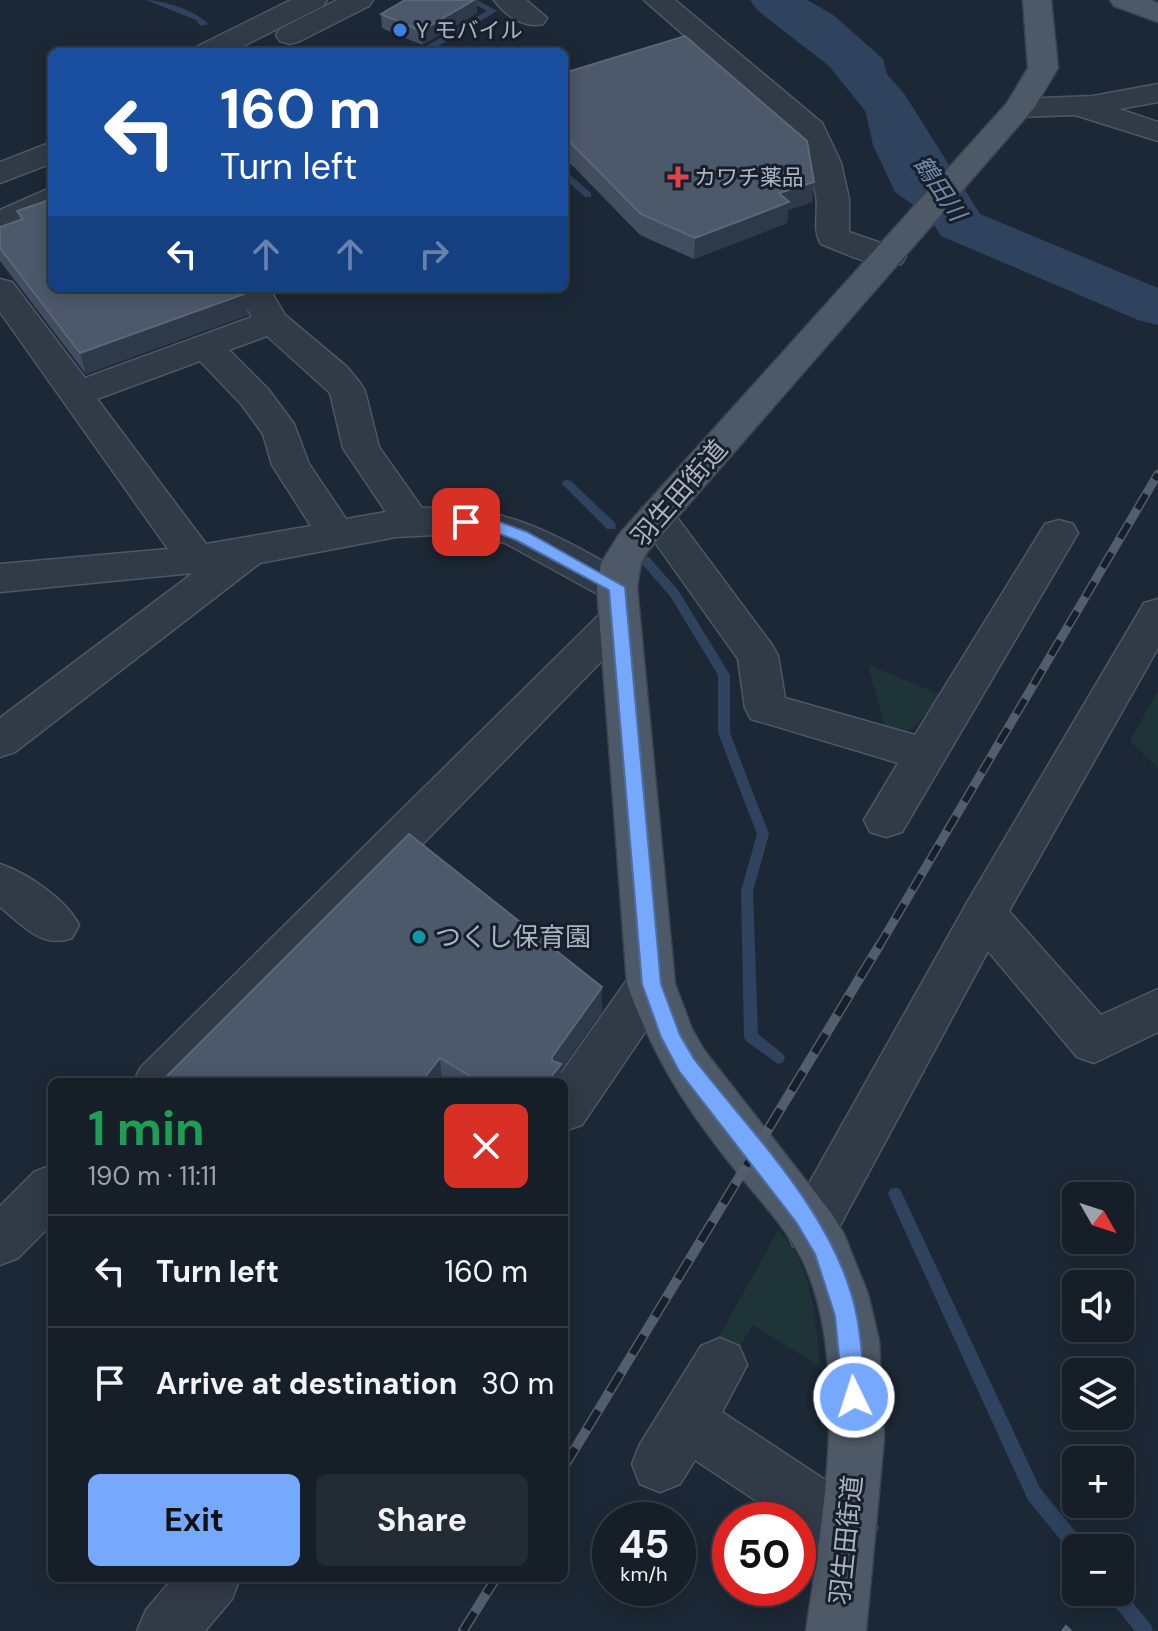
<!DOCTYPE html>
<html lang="en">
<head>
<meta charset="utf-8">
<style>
  body { margin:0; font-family:"DM Sans","Noto Sans JP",sans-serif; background:#232b34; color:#f1f3f6; height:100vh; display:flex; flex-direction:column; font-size:30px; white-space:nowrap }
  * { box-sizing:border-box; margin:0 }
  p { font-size:26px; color:#9ea2a8 }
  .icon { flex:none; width:44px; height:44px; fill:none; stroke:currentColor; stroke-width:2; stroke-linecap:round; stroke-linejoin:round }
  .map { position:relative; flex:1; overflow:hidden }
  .details { position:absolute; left:48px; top:1078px; width:520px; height:504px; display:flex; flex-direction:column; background:#161e28; border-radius:12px; box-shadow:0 4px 20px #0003,0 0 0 2px #353c45 }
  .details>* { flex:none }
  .top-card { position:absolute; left:48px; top:48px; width:520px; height:244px; border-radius:12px; box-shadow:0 4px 20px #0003,0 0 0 2px #353c45; background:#1a4fa0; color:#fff; overflow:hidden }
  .needle { width:52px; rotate:129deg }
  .controls { position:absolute; left:1062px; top:1182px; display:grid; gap:16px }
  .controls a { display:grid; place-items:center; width:72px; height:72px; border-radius:12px; background:#161e28; box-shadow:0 4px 20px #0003,0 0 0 2px #353c45; font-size:40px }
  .speed { position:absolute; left:592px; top:1502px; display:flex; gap:16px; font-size:40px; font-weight:700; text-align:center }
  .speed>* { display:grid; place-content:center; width:104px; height:104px; border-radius:50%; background:#161e28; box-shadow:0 4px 20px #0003,0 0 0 2px #353c45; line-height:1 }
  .speed small { font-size:20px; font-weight:400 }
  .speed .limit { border:12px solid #d22; background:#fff; color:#111 }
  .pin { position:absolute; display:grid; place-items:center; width:68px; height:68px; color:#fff; margin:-34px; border-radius:16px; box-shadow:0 4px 12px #0006 }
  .me { position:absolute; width:88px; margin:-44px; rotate:356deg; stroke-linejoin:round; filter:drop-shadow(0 0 6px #0008) }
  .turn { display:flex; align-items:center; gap:28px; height:168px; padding:0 40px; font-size:36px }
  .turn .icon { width:104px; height:104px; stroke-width:2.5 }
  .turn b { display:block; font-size:56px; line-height:68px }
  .lanes { display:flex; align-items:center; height:76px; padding:0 40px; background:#0003; justify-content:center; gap:40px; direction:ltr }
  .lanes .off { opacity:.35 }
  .round { display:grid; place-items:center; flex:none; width:84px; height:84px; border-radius:12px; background:#232b34 }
  .overview { display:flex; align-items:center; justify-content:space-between; height:136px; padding:0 40px }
  h1 { font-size:48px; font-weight:700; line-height:60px; color:#1e9e55 }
  .cta { display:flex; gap:16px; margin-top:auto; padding:16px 40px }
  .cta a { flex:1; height:92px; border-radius:12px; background:#76a9fe; color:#111; font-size:32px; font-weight:700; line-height:92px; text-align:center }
  .cta a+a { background:#232b34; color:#f1f3f6 }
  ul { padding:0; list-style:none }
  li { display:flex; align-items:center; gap:24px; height:112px; padding:0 40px; border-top:2px solid #353c45 }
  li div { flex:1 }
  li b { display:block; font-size:30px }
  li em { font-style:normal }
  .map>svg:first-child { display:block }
</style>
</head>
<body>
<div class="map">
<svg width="1158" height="1631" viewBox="0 0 1158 1631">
  <rect width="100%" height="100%" fill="#1d2836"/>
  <g fill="#1f3437">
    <path d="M 868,665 L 939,694 C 927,713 913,740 886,730 Z"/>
    <path d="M 1158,690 L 1158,768 L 1130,741 Z"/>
    <path d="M 778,1231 C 814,1263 815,1323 820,1367 L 753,1325 L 731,1361 L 712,1349 Z"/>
  </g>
  <path fill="#2f435f" d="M 766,0 L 807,0 L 832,14 L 883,59 L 906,153 L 969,222 L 1158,301 L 1158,323 L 947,229 L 895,192 L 873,145 L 865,109 L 821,32 L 801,16 Z"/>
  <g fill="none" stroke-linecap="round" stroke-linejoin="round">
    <g fill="#2f435f" fill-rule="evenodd">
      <path d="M 146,0 C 163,0 197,11 208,24 L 201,26 L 196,20 Z"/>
      <path d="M 467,0 L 477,0 L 497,11 L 432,50 L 433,52 L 423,52 L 423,48 L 487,11 Z"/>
      <path d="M 564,170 L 591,193 L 591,197 L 585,197 L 564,178 Z"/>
      <path d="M 567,480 L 571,481 L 615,523 L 616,526 L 615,529 L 607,529 L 563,485 L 562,483 L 563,481 Z"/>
      <path d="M 645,556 L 649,557 L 678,590 L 730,675 L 730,733 L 769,834 L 753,891 L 758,1034 L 783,1054 L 785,1058 L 783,1062 L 778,1064 L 746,1041 L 744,1037 L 741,891 L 757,834 L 718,733 L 718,675 L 670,596 L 641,563 L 640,560 L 641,557 Z"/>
      <path d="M 895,1188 L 900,1189 L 1040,1488 L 1084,1542 L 1086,1548 L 1076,1548 L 1076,1555 L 1072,1554 L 1028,1500 L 888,1194 L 890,1189 Z"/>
      <path d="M 1120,1587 L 1151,1625 L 1153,1631 L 1135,1631 L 1108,1598 L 1106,1592 L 1120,1592 Z"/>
    </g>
    <path fill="#2f435f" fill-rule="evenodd" d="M 750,0 L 802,0 L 863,46 L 905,95 L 980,214 L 1158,288 L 1158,325 L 1138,320 L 941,236 L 866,112 L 829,66 L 757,10 Z"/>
    <defs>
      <g id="minor">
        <path d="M 291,0 L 327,0 L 323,6 L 231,52 L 193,52 L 198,46 Z"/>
        <path d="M 337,0 L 373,0 L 369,6 L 300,41 L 290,44 L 280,41 L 276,35 L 280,29 Z"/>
        <path d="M 494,0 L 526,0 L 547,18 L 543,24 C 524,29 505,15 494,0 Z"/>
        <path d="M 644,0 L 675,0 L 822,123 L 841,163 L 849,199 L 849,232 L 901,250 L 906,257 L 901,264 C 876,270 845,253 821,244 C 812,230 819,211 816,195 C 812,173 806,154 797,134 Z"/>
        <path d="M 1158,84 L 1158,102 L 1119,109 L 1158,122 L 1158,141 L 1075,115 L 1019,117 L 1008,114 L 1004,108 L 1008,102 L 1019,99 L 1093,96 Z"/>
        <path d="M 52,142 L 52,163 L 0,183 L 0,162 Z"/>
        <path d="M 52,187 L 52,209 L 0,232 L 0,210 Z"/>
        <path d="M 0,279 L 12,282 L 85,378 L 252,317 L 235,288 L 269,288 L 285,315 L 347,367 L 360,383 L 365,391 L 379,447 L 422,508 C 508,503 560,538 631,577 L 637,587 L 631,597 L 617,601 L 603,597 L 505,543 L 456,534 L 396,537 L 260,563 L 15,752 L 0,757 L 0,718 L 193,573 L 0,592 L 0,564 L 168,549 L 0,312 ZM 267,336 L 330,393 L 343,448 L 386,512 L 346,519 L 309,464 L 294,424 L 268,389 L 229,350 ZM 200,361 L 242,405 L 263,434 L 272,465 L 311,526 L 206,544 L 97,399 Z"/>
        <path d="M 656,504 L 670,508 L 772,645 L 778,656 L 785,698 L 915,735 L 1045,524 L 1059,520 L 1073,524 L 1078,533 L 902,832 L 886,837 L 870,832 L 864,820 L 898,763 L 751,719 L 745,708 L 738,659 L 637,517 L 642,508 Z"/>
        <path d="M 1158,599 L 1158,648 L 1009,911 L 1101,1015 L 1158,989 L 1158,1032 L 1094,1063 L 1077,1057 L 988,951 L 829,1246 L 811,1253 L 793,1246 L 785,1229 L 793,1212 L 968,901 L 1144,603 Z"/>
        <path d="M 618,606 L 632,610 L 638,620 L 632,630 L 190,1082 L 133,1082 L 141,1067 L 604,610 Z"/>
        <path d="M 0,864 C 27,873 66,899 79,925 L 72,938 C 41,949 24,926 0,907 Z"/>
        <path d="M 651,964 L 668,970 L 675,984 L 668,998 L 582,1125 L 564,1131 L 564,1082 L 555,1082 L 634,970 Z"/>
        <path d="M 52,1165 L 52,1224 L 18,1258 L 0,1265 L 0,1206 L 34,1172 Z"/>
        <path d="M 720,1338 L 739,1346 L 747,1365 L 722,1412 L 868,1508 L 877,1528 L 868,1548 L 848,1557 L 828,1548 L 798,1529 L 798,1520 L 785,1520 L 695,1460 L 680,1484 L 660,1492 L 640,1484 L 632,1464 L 640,1444 L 701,1346 Z"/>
        <path d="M 173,1578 L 240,1578 L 232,1599 L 205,1631 L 137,1631 L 146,1610 Z"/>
      </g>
      <g id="major">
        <path d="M 1023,0 L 1051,0 L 1058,68 L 1034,108 L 648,551 L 641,563 L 637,587 L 675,984 L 692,1029 L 704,1050 L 832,1214 L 844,1234 L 868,1294 L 879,1340 L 884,1439 L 866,1631 L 806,1631 C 822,1521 852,1363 802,1259 C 784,1224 753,1193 729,1162 C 681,1101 654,1057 627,984 L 597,587 L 601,563 L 620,533 L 1007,103 L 1028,68 Z"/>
        <path d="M 1110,0 L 1150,0 L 1158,3 L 1158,22 L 1114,6 Z"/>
      </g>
    </defs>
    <use href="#minor" stroke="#4e5765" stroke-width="3"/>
    <use href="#major" stroke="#3a4350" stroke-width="3"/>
    <use href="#minor" fill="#313a47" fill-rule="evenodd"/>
    <use href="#major" fill="#4e5967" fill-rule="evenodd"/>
    <defs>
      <path id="rail-far1" d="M 878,948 L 1158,474"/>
      <g id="rail">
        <path d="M 564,1467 L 879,946"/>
        <path d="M 463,1631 L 496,1578"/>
      </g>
    </defs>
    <use href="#rail-far1" stroke="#525e6e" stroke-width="9"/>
    <use href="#rail" stroke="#525e6e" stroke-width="10"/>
    <use href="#rail-far1" stroke="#171f2b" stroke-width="6" stroke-dasharray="17" stroke-linecap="butt"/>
    <use href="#rail" stroke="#171f2b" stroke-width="7" stroke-dasharray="22" stroke-linecap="butt"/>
  </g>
  <g fill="#414e5f">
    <path d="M 477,13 L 422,45 L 382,28 L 381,14 Z"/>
    <path d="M 564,73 L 814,182 L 812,202 L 788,210 L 787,223 L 694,259 L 640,235 L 564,157 Z"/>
    <path d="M 17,211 L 244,294 L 248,315 L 86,374 L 0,261 L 0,227 L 20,220 Z"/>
    <path d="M 602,1011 L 561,1069 L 561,1082 L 445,1082 L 442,1081 L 441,1082 L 161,1082 Z"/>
  </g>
  <g fill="#2e3a4a">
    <path d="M 474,0 L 477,0 L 477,13 L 422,45 L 421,31 Z"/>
    <path d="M 814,182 L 812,202 L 788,210 L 787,223 L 694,259 L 695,238 L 779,193 Z"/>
    <path d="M 244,294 L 248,315 L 86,374 L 80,353 Z"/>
    <path d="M 602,987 L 602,1011 L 561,1069 L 561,1082 L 547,1082 L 552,1057 Z"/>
    <path d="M 440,1058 L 442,1081 L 441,1082 L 421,1082 Z"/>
  </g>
  <g fill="#4c596a" stroke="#5b6778" stroke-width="2">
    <path d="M 405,0 L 474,0 L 421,31 L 381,14 Z"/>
    <path d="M 685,36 L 807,141 L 814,182 L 779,193 L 789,202 L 695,238 L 641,214 L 564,136 L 564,73 Z"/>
    <path d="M 52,199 L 52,288 L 240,288 L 244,294 L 80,353 L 0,248 L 0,227 L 23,219 L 17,211 Z"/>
    <path d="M 409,834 L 602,987 L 552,1057 L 552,1061 L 561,1064 L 547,1082 L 480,1082 L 440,1058 L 421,1082 L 161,1082 Z"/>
    <path d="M 1066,1626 L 1071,1631 L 1062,1631 Z"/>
  </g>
  <path fill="#76a9fe" stroke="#4d6ea5" stroke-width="2" d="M 466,516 L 489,518 L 527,532 L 625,587 L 661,984 L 680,1035 L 694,1059 C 754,1136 838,1218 857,1317 C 862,1343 863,1371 866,1397 L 862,1405 L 854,1409 L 846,1405 L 843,1397 L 835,1316 L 815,1254 L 796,1222 L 679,1071 L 661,1037 L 642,984 L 609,590 L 516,540 L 487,529 L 461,526 L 458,522 Z"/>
  <circle fill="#3f7fe0" stroke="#171f2b" stroke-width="3" cx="400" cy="30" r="8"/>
  <path fill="#e0444e" stroke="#171f2b" stroke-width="3" d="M674 165h8v8h8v8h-8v8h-8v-8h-8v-8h8z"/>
  <circle fill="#0f9aa8" stroke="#171f2b" stroke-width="3" cx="419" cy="937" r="8"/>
  <g text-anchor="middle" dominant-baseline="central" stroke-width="6" stroke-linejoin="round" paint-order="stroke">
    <g font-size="22" fill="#aab4c4" stroke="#171f2b" text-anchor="start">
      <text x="416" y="30">Y モバイル</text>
      <text x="694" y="177">カワチ薬品</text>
    </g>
    <g font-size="24" font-style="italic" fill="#718baf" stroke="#171f2b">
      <text transform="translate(940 188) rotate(56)">鶴田川</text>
    </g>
    <g font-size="26" fill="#aab4c4" stroke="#171f2b">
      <text transform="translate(679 493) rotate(-49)">羽生田街道</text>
      <text transform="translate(846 1540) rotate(-84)">羽生田街道</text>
    </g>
    <g font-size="26" fill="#aab4c4" stroke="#171f2b" text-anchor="start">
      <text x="435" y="937">つくし保育園</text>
    </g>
  </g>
</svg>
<div class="controls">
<a><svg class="needle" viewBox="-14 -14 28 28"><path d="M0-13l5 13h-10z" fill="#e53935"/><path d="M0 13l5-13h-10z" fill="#9ea2a8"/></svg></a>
<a><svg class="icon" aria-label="sound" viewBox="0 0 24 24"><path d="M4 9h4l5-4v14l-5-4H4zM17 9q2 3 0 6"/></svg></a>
<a><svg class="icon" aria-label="layers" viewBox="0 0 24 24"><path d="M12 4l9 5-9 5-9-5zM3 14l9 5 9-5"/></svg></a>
<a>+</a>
<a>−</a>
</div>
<div class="speed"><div>45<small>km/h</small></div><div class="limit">50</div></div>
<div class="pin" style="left:466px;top:522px;background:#d93025"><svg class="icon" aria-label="arrive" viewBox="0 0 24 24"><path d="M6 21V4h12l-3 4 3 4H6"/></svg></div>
<svg class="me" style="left:854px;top:1397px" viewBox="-20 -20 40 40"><circle r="17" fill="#76a9fe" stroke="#fff" stroke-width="3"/><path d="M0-11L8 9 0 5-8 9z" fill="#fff"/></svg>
<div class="top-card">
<div class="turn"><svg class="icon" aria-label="left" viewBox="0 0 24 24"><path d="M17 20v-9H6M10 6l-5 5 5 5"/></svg><div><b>160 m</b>Turn left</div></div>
<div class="lanes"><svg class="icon" aria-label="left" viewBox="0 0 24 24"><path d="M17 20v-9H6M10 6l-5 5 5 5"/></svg><svg class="icon off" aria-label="ahead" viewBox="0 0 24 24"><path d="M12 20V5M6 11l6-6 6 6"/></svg><svg class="icon off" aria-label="ahead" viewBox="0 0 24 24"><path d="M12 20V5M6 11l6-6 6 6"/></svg><svg class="icon off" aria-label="right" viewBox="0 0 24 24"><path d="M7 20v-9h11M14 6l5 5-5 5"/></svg></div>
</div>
<section class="details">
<div class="overview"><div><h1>1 min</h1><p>190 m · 11:11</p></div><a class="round" style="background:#d93025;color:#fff"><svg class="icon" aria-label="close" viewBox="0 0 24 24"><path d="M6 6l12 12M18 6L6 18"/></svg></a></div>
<ul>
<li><svg class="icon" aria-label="left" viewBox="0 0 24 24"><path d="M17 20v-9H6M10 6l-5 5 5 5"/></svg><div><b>Turn left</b></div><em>160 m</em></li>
<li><svg class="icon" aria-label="arrive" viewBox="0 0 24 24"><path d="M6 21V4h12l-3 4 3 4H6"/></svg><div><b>Arrive at destination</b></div><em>30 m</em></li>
</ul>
<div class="cta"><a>Exit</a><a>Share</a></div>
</section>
</div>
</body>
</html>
